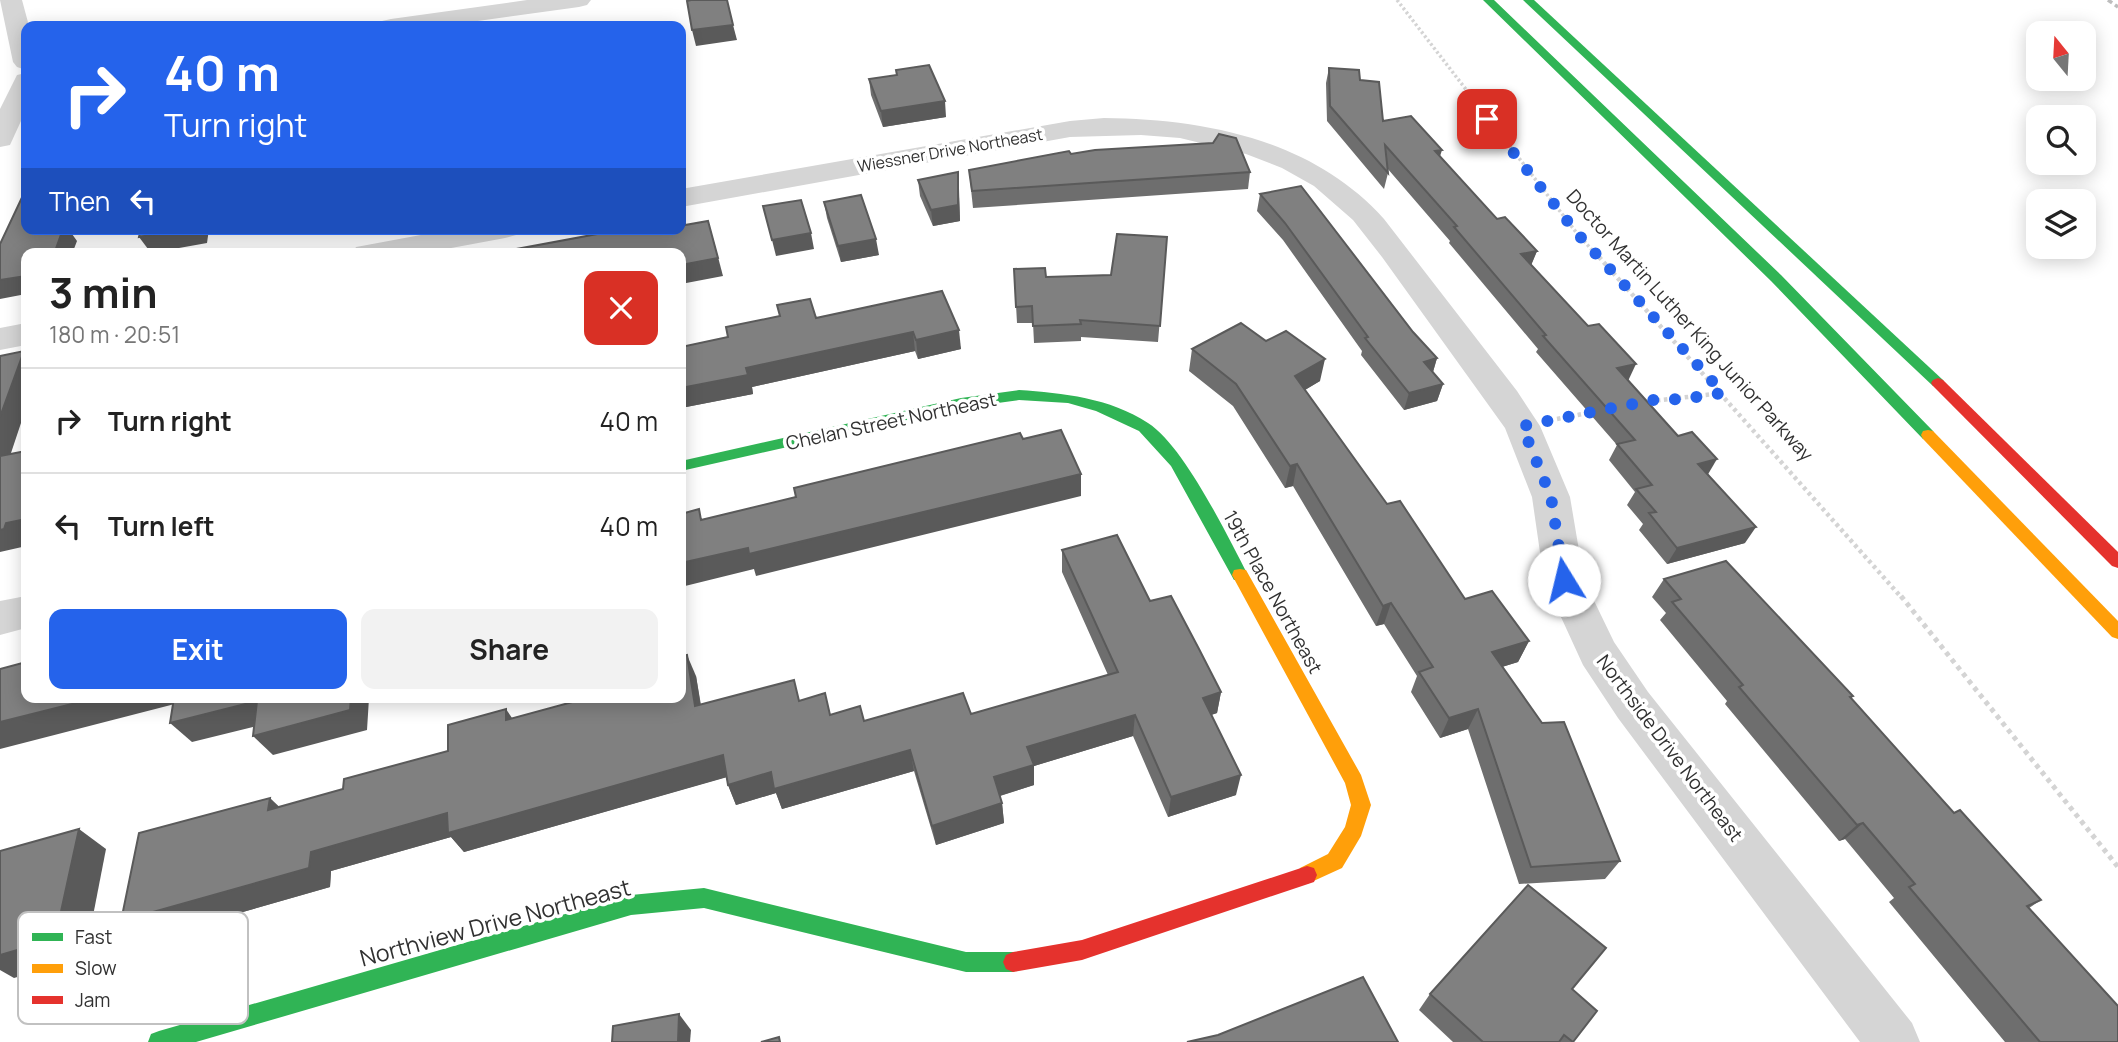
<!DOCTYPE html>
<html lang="en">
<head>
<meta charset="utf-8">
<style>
  body { margin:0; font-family:Manrope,sans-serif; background:#f2f2f2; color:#222; height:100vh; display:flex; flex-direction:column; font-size:26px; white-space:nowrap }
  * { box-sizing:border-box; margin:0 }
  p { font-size:23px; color:#767676 }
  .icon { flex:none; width:38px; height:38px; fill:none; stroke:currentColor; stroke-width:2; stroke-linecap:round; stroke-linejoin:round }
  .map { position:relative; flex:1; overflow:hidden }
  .panel { position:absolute; left:21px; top:248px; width:665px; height:455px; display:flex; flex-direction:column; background:#fff; border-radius:14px; box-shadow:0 4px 18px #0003 }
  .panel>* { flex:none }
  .hud { position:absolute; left:21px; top:21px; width:665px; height:214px; border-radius:14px; box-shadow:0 4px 18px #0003; background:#2563eb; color:#fff; overflow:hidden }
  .needle { width:46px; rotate:342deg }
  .controls { position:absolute; left:2026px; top:21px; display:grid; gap:14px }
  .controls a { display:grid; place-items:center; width:70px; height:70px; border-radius:14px; background:#fff; box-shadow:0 4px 18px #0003; font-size:35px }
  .pin { position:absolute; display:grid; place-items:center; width:60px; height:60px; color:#fff; margin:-30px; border-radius:14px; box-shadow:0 4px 10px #0006 }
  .me { position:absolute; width:77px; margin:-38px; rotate:351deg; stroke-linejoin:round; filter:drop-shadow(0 0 5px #0008) }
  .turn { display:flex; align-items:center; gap:24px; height:147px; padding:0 28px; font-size:32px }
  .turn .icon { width:91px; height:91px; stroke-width:2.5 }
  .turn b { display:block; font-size:49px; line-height:60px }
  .then { display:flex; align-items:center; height:66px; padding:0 28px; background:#0003; gap:14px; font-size:26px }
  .round { display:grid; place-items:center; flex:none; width:74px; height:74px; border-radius:14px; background:#f2f2f2 }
  .summary { display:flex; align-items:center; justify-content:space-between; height:119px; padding:0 28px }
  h1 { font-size:42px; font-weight:700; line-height:52px }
  .primary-button { display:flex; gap:14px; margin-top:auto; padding:14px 28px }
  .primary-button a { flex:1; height:80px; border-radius:14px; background:#2563eb; color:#fff; font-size:28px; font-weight:700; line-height:80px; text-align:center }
  .primary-button a+a { background:#f2f2f2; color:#222 }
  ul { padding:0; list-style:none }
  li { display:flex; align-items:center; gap:21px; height:105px; padding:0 28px; border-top:2px solid #e0e0e0 }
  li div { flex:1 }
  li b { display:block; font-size:26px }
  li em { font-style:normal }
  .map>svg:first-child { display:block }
</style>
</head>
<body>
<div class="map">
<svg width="2118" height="1042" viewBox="0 0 2118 1042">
  <rect width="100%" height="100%" fill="#fff"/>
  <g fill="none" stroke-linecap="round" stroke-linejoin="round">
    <path stroke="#d4d4d4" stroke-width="3.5" stroke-dasharray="2.5 2.5" stroke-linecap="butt" d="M 1397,0 L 1576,232 L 1600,259"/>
    <g stroke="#d4d4d4" stroke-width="4.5" stroke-dasharray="3.5 3.5" stroke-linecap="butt">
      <path d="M 1599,257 L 1902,598"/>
      <path d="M 1643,402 L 1723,393"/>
      <path d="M 1557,419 L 1593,412"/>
    </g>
    <path stroke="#d4d4d4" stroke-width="5" stroke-dasharray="4.5 4.5" stroke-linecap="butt" d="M 1901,596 L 2118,867"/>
    <g fill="#d5d5d5" fill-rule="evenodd">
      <path d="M 0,0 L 22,0 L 29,26 L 26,26 L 26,70 L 17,67 L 13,62 Z"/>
      <path d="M 527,0 L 591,0 L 587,5 L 579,7 L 442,26 L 379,26 L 382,21 L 391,19 Z"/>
      <path d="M 26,73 L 26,110 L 10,145 L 0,147 L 0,109 L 17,75 Z"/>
      <path d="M 1104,118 C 1206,119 1313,140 1384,219 L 1517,391 L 1540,426 L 1570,497 L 1584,580 L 1614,642 L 1648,692 L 1912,1023 L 1920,1042 L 1860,1042 L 1618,718 L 1583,665 L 1544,580 L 1532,497 L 1505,428 L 1382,257 L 1353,220 L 1314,186 L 1282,168 L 1246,154 L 1180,138 L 1141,135 L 1070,137 L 681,207 L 681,189 L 1070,121 Z"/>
      <path d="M 453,229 L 520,229 L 516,235 L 505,238 L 419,254 L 352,254 L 356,247 L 367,245 Z"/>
      <path d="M 26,323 L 26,345 L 0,350 L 0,328 Z"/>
      <path d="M 26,596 L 26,628 L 0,635 L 0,601 Z"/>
    </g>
    <g fill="#30b455" fill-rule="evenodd">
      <path d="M 1483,0 L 1494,0 L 1781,275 L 1933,431 L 1935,435 L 1933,439 L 1923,439 L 1771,281 Z"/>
      <path d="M 1523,0 L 1534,0 L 1943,380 L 1945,383 L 1943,386 L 1933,386 Z"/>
      <path d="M 1019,390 C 1063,393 1110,398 1148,423 C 1184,446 1227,535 1248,575 L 1246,580 L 1234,580 L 1171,466 L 1139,431 L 1096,411 L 1068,403 L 1019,400 L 961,408 L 681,471 L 681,461 L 961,398 Z"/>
      <path d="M 704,888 L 966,952 L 1013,952 L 1020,955 L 1023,962 L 1020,969 L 1013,972 L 966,972 L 704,908 L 631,915 L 196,1042 L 148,1042 L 151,1034 L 159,1031 L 631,895 Z"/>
    </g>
    <g fill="#ff9f0a" fill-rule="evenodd">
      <path d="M 1928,430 L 1933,431 L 2118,621 L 2118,639 L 2112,637 L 1923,439 L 1921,435 L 1923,431 Z"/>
      <path d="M 1240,569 L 1246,570 L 1361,775 L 1371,805 L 1361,836 L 1342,868 L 1307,884 L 1300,882 L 1297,875 L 1300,868 L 1328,854 L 1345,827 L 1351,805 L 1345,783 L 1232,575 L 1234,570 Z"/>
    </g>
    <g fill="#e5322d" fill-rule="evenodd">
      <path d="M 1938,378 L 1943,380 L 2118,552 L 2118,568 L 2112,566 L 1933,386 L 1931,383 L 1933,380 Z"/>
      <path d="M 1307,866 L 1314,868 L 1317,875 L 1314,882 L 1082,960 L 1013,972 L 1006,969 L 1003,962 L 1006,955 L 1013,952 L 1082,940 Z"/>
    </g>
    <path stroke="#bdbdbd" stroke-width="3.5" stroke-dasharray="5 3.5" stroke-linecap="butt" d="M 2108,0 L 2118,7"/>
  </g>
  <g fill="#6e6e6e">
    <path d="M 1329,68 L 1360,80 L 1383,121 L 1440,157 L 1497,219 L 1537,251 L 1531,265 L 1628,381 L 1708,474 L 1745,543 L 1667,564 L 1639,530 L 1643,524 L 1627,505 L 1635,492 L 1609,460 L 1617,445 L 1536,352 L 1538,349 L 1449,243 L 1450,241 L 1387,168 L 1388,173 L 1384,189 L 1327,121 L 1326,83 Z"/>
    <path d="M 896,70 L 946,117 L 883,127 L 871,95 L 869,79 L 896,75 Z"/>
    <path d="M 1071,154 L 1250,172 L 1248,189 L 973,208 L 969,170 Z"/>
    <path d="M 918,180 L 959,189 L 960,221 L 933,226 L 920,196 Z"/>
    <path d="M 1260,194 L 1413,332 L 1437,358 L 1433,372 L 1443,384 L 1437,401 L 1404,410 L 1361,355 L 1362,351 L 1283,240 L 1257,211 Z"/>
    <path d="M 824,202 L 879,255 L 841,262 L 827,218 Z"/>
    <path d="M 1167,237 L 1158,342 L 1081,337 L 1081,341 L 1034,343 L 1033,323 L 1017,323 L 1014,269 L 1046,277 L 1111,275 Z"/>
    <path d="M 942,291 L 961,349 L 918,359 L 915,351 L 752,387 L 753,394 L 681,408 L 816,318 Z"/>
    <path d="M 1192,349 L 1320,381 L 1305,390 L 1387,504 L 1465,599 L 1529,641 L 1518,662 L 1502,667 L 1620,861 L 1605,879 L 1519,884 L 1468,729 L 1440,738 L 1411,692 L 1417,676 L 1384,624 L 1376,626 L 1293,486 L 1285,488 L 1233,406 L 1189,371 Z"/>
    <path d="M 1062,550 L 1150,601 L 1221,692 L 1217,713 L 1211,715 L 1236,795 L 1168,817 L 1133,736 L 1034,766 L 1034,785 L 1000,796 L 1002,803 L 1004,823 L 936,845 L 914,771 L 782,809 L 776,793 L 736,805 L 728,785 L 726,777 L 464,852 L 451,837 L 331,871 L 330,887 L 148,939 L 121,921 L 279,807 L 343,789 L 448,751 L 512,718 L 696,676 L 701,705 L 801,700 L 831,714 L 864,721 L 971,714 L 1108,675 L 1062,572 Z"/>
    <path d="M 1664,579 L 1853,696 L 1851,698 L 1954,813 L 2041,900 L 2029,908 L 2118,1042 L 2005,1042 L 1889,902 L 1894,898 L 1845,839 L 1839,841 L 1725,704 L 1727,701 L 1660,620 L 1666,613 L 1652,597 Z"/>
    <path d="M 1572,989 L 1573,1042 L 1453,1042 L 1419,1010 L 1430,994 Z"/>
  </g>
  <g fill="#5a5a5a">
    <path d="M 733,25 L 737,40 L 696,46 L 692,30 Z"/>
    <path d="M 945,101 L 946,117 L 883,127 L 881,111 Z"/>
    <path d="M 1442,150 L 1437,166 L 1435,151 Z"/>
    <path d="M 958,172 L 960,221 L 933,226 L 931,210 Z"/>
    <path d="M 58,229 L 74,229 L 72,234 L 77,241 L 72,254 L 54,254 Z"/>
    <path d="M 182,229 L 209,229 L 207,243 L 151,253 L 139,237 Z"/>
    <path d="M 811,233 L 814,249 L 776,256 L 772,240 Z"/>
    <path d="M 713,238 L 723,276 L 681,284 L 681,265 Z"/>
    <path d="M 876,239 L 879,255 L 841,262 L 838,246 Z"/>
    <path d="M 1537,251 L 1530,268 L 1521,254 Z"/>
    <path d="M 26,276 L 26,294 L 0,299 L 0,280 Z"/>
    <path d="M 959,330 L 961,349 L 918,359 L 916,340 Z"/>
    <path d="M 913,332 L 915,351 L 752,387 L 753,394 L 681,408 L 681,388 L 746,368 Z"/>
    <path d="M 24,351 L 26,354 L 26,408 L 3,477 L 0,474 L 0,417 Z"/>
    <path d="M 1437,358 L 1432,375 L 1424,362 Z"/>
    <path d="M 1325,359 L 1320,381 L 1291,398 L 1295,376 Z"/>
    <path d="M 1636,364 L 1628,381 L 1617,368 Z"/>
    <path d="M 1443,384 L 1437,401 L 1404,410 L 1409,393 Z"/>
    <path d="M 1717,459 L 1707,476 L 1698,464 Z"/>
    <path d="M 1297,464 L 1293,486 L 1285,488 L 1290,466 Z"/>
    <path d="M 1081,474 L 1081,496 L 756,576 L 754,569 L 681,587 L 681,563 Z"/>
    <path d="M 26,519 L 26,541 L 24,541 L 22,547 L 0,552 L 0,530 L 6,523 Z"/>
    <path d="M 1756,527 L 1745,543 L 1667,564 L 1677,548 Z"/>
    <path d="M 1391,603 L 1384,624 L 1376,626 L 1383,606 Z"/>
    <path d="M 1529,641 L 1518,662 L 1482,673 L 1492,652 Z"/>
    <path d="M 687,655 L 696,676 L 704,727 L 695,706 Z"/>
    <path d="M 1221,692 L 1217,713 L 1199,719 L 1203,698 Z"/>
    <path d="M 96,698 L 198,698 L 0,749 L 0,722 Z"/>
    <path d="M 351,698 L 369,698 L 367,730 L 273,755 L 253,736 Z"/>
    <path d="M 257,701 L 277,721 L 192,742 L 170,723 Z"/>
    <path d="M 506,709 L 520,730 L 506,720 Z"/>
    <path d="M 1478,709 L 1468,729 L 1440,738 L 1449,718 Z"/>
    <path d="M 1135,715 L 1133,736 L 1034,766 L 1034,785 L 996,797 L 994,777 L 1027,747 Z"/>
    <path d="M 910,750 L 914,771 L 782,809 L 776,793 L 736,805 L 728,785 L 771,772 Z"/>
    <path d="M 723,755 L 731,776 L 464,852 L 451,837 L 331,871 L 330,887 L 148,939 L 121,921 L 311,852 L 447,813 Z"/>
    <path d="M 1241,775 L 1236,795 L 1168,817 L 1171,797 Z"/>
    <path d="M 270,798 L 291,818 L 268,810 Z"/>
    <path d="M 1002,803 L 1004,823 L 936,845 L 932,826 Z"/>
    <path d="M 1863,823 L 1845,839 L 1839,841 L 1857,825 Z"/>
    <path d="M 79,829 L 106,849 L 85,957 L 14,978 L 0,970 L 0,940 Z"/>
    <path d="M 679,1014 L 691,1030 L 690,1042 L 678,1042 Z"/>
  </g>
  <g fill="#808080" stroke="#5a5a5a" stroke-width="2">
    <path d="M 691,0 L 727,0 L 733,25 L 692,30 L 687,1 Z"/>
    <path d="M 929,65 L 945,101 L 881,111 L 869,79 L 897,75 L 896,70 Z"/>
    <path d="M 1329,68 L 1359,70 L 1360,80 L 1379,82 L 1383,121 L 1411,116 L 1442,150 L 1435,151 L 1497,219 L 1505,217 L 1537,251 L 1521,254 L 1588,326 L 1599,324 L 1636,364 L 1617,368 L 1678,436 L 1692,432 L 1717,459 L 1698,464 L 1756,527 L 1677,548 L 1649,513 L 1656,512 L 1636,489 L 1652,485 L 1617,444 L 1635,440 L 1543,336 L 1546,335 L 1454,227 L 1457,226 L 1385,145 L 1388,173 L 1330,106 Z"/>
    <path d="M 1219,134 L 1236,138 L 1250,172 L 972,191 L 969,170 L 1069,151 L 1071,154 L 1095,150 L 1213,143 Z"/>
    <path d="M 958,172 L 958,205 L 931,210 L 918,180 Z"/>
    <path d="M 1301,186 L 1413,332 L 1437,358 L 1424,362 L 1443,384 L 1409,393 L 1365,338 L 1368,337 L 1285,223 L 1260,194 Z"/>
    <path d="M 26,189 L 26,229 L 63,229 L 54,254 L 26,254 L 26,276 L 0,280 L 0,244 Z"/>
    <path d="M 861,195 L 876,239 L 838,246 L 824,202 Z"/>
    <path d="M 801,200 L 811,233 L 772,240 L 763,206 Z"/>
    <path d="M 684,218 L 685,225 L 708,221 L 718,258 L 681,265 L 681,254 L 490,254 L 624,229 L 681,229 L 681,219 Z"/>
    <path d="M 141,229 L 182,229 L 139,237 Z"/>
    <path d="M 1117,234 L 1167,237 L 1160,326 L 1080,320 L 1081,324 L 1033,326 L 1032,306 L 1016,307 L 1014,269 L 1045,268 L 1046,277 L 1111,275 Z"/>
    <path d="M 942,291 L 959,330 L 916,340 L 913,332 L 746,368 L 748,375 L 681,388 L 681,347 L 728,337 L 726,327 L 780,316 L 777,305 L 810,299 L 816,318 Z"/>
    <path d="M 1241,323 L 1266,341 L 1286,331 L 1325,359 L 1295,376 L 1387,504 L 1400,501 L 1465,599 L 1492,591 L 1529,641 L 1492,652 L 1542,723 L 1564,722 L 1620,861 L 1531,867 L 1478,709 L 1449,718 L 1419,672 L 1433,667 L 1391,603 L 1383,606 L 1297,464 L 1290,466 L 1236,384 L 1192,349 Z"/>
    <path d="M 24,351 L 0,417 L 0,356 Z"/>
    <path d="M 1061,430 L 1081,474 L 749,554 L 748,548 L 681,563 L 681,514 L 699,509 L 701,520 L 796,497 L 794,488 L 1020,433 L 1023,439 Z"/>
    <path d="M 26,451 L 26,519 L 6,523 L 4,529 L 0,530 L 0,456 Z"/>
    <path d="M 1117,535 L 1150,601 L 1171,596 L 1199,649 L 1221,692 L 1203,698 L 1241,775 L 1171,797 L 1135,715 L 1027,747 L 1034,765 L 994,777 L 1002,803 L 932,826 L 910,750 L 774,789 L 771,772 L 728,785 L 723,755 L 448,833 L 447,813 L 311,852 L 309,868 L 121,921 L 139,833 L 270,798 L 268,810 L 343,789 L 344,779 L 448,751 L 448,725 L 506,709 L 506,720 L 587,698 L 681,698 L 681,656 L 687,655 L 695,706 L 794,680 L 799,701 L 825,693 L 830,715 L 860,706 L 864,721 L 963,693 L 971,714 L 1118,672 L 1062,550 Z"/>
    <path d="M 1726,561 L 1853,696 L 1850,697 L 1954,813 L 1960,810 L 2041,900 L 2027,906 L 2118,1006 L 2118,1042 L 2040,1042 L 1909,887 L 1915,884 L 1863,823 L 1857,825 L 1739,687 L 1743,685 L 1672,602 L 1681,599 L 1664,579 Z"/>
    <path d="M 26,662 L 26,698 L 96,698 L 0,722 L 0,669 Z"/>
    <path d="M 174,698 L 351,698 L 350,710 L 253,736 L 257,701 L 170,723 Z"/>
    <path d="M 79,829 L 55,939 L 0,955 L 0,851 Z"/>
    <path d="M 1528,885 L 1606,948 L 1572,989 L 1597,1011 L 1573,1042 L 1564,1035 L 1559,1042 L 1483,1042 L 1430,994 Z"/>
    <path d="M 1363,977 L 1398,1042 L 1187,1042 L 1218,1035 Z"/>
    <path d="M 679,1014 L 678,1042 L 612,1042 L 613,1026 Z"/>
    <path d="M 779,1037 L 780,1042 L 761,1042 Z"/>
  </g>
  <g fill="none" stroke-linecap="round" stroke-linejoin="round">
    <path stroke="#2563eb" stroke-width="12" stroke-dasharray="0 21.6" d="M 1487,119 L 1576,232 L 1723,393 L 1684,399 L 1653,400 L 1522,426 L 1551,497 L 1564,580"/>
  </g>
  <g text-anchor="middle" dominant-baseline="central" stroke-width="7" stroke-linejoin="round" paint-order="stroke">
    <g font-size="16" fill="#313131" stroke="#fff">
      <text transform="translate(950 150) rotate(-10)">Wiessner Drive Northeast</text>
    </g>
    <g font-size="19" fill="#313131" stroke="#fff">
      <text transform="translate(1690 325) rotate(48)">Doctor Martin Luther King Junior Parkway</text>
      <text transform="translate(891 421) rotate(-12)">Chelan Street Northeast</text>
      <text transform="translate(1273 592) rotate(61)">19th Place Northeast</text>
      <text transform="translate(1670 748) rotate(53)">Northside Drive Northeast</text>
    </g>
    <g font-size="23" fill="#313131" stroke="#fff">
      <text transform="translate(495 922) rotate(-15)">Northview Drive Northeast</text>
    </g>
  </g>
  <rect x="18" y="912" width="230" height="112" rx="10" fill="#fff" stroke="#c1c1c1" stroke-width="2"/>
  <rect x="32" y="933" width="31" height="8" fill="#30b455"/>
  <rect x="32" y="964" width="31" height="9" fill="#ff9f0a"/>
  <rect x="32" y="996" width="31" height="8" fill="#e5322d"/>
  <g font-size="19" fill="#313131">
    <text x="75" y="944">Fast</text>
    <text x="75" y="975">Slow</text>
    <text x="75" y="1007">Jam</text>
  </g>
</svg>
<div class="controls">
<a><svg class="needle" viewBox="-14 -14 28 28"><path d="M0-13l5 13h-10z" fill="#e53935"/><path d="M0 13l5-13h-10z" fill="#767676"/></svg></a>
<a><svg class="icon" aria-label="search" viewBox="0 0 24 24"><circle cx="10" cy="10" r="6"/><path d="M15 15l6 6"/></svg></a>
<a><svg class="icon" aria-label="layers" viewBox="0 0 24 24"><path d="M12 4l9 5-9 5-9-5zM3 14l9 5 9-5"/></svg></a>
</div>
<div class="pin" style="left:1487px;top:119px;background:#d93025"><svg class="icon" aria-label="arrive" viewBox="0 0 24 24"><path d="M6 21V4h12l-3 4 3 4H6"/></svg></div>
<svg class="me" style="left:1564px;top:580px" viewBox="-20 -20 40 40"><circle r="19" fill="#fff"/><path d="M0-13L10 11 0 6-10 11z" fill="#2563eb"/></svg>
<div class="hud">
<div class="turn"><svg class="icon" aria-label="right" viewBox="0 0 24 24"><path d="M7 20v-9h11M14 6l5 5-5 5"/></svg><div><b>40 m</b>Turn right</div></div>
<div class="then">Then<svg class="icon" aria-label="left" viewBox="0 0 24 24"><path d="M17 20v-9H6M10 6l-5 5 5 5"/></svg></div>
</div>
<section class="panel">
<div class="summary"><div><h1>3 min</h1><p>180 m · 20:51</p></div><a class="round" style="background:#d93025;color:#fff"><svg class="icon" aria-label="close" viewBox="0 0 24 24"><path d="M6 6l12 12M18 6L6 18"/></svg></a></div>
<ul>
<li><svg class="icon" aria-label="right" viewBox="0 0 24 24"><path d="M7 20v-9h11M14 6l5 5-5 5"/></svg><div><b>Turn right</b></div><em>40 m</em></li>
<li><svg class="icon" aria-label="left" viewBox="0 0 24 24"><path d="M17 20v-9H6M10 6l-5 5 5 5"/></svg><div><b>Turn left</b></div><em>40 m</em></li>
</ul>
<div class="primary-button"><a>Exit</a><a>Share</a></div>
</section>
</div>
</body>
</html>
